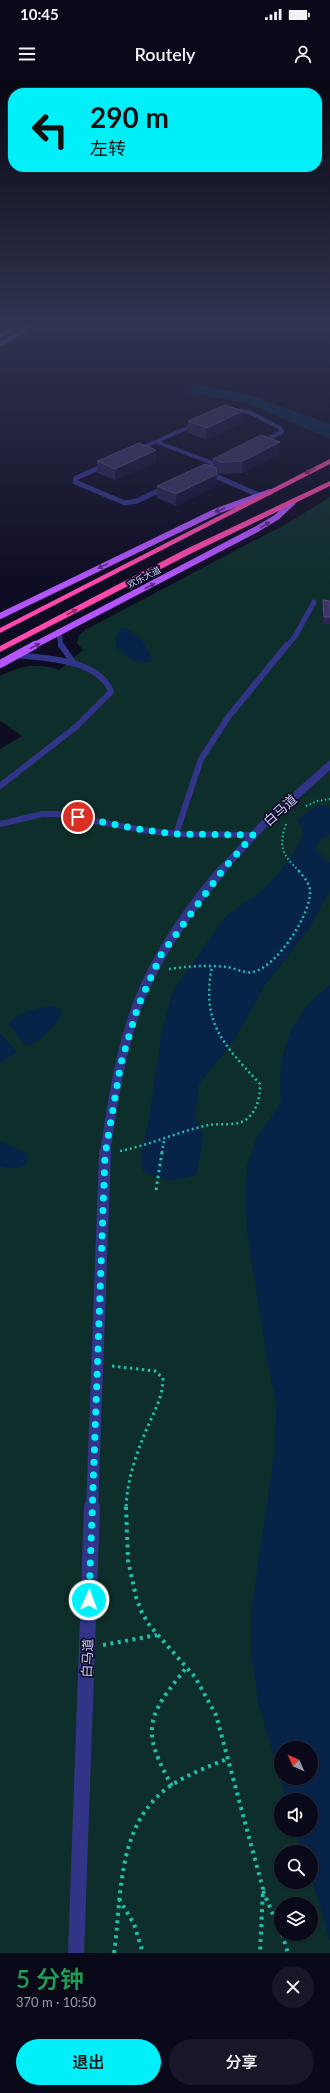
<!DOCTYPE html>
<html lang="zh">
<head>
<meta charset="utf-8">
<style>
  body { margin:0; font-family:Lato,"Noto Sans SC",sans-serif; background:#181727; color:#f1f3f6; height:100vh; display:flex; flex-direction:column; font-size:15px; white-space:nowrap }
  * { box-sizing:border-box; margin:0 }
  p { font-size:13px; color:#999aa2 }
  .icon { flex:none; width:22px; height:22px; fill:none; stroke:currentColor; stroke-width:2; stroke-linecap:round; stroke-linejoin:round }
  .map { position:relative; height:1873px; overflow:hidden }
  .side { display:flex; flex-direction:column; background:#0a091a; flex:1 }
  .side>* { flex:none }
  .top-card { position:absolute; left:8px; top:8px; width:314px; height:84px; border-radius:16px; box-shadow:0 1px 3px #0004,0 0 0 1px #2a2a39; background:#00f0f9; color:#111; overflow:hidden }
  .needle { width:26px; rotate:315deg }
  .controls { position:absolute; left:274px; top:1661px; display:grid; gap:8px }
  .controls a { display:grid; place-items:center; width:44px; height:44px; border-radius:50%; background:#0a091a; box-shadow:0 1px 3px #0004,0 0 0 1px #2a2a39; font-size:20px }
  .pin { position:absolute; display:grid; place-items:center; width:34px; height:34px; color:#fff; margin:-17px; border:2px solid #fff; border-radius:50%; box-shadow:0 1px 4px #0007 }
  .me { position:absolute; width:44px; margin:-22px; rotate:2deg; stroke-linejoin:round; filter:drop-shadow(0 0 3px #0008) }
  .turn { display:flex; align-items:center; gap:14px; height:84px; padding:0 16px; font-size:18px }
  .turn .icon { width:52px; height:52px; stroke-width:2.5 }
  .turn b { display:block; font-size:28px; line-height:34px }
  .round { display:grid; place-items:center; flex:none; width:42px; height:42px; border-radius:21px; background:#181727 }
  .headline { display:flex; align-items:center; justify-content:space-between; height:68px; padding:0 16px }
  h1 { font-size:24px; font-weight:600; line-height:30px; color:#1e9e55 }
  .button { display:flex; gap:8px; margin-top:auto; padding:8px 16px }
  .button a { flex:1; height:46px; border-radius:24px; background:#00f0f9; color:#111; font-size:16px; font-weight:600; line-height:46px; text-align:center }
  .button a+a { background:#181727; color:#f1f3f6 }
  .status { display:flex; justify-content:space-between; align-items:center; height:28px; padding:0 20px; background:#0a091a; direction:ltr }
  .status svg { height:11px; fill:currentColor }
  header { display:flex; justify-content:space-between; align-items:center; height:52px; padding:0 16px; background:#0a091a; font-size:18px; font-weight:600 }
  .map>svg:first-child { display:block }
</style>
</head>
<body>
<div class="status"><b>10:45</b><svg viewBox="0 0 49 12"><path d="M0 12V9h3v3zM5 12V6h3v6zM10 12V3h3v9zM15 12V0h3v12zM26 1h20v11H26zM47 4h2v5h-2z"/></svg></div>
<header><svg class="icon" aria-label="menu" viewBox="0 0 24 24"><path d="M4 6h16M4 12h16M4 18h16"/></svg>Routely<svg class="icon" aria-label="person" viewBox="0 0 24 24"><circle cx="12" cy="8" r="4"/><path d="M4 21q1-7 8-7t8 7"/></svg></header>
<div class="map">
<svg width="330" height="1873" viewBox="0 0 330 1873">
  <rect width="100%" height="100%" fill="#0e0c23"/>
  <path fill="#0e2e2b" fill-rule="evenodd" d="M 330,417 L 330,1873 L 0,1873 L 0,669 L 22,656 L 0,641 L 0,596 C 20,586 37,582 59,590 L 83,570 L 77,563 L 79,555 L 85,550 L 288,443 ZM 281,1668 L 311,1668 L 311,1698 L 281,1698 ZM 281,1720 L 311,1720 L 311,1750 L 281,1750 ZM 281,1772 L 311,1772 L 311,1802 L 281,1802 ZM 281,1824 L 311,1824 L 311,1854 L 281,1854 Z"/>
  <g fill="#072347" fill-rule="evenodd">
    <path d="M 193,304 L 249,315 L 330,344 L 330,359 L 249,324 L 184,311 Z"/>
    <path d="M 123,548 C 135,550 151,569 152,581 C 139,587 125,576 116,567 L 115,559 L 120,549 Z"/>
    <path d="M 321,725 L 330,728 L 330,754 L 321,760 L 315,769 L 330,783 L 330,811 L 309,849 L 265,905 L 235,959 L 199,1004 L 195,1036 L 204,1056 L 196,1095 L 170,1101 L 143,1092 L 141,1073 L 148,1043 L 162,951 L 173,911 L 225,837 L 263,810 L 281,790 L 298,766 L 303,751 L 297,741 L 308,731 Z"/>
    <path d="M 330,905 L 330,1861 L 311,1796 L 311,1772 L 303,1772 L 296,1750 L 311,1750 L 311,1720 L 286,1720 L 258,1622 L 251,1572 L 251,1532 L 275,1370 L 276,1322 L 269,1291 L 247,1152 L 245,1111 L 247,1086 L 257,1057 L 281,1023 C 277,971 289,937 330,905 ZM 281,1668 L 311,1668 L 311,1698 L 281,1698 Z"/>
    <path d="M 52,926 L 58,927 L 62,932 C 57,947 41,961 26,966 L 8,944 C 19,932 36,928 52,926 Z"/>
    <path d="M 0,953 L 17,972 L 0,983 Z"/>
    <path d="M 0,1061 L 28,1074 L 28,1082 C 20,1090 11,1089 0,1086 Z"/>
  </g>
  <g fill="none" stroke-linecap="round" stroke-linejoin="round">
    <g stroke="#23beaa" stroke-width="2" stroke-dasharray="1.5 2.5" stroke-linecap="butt">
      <path d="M 306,726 L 317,721 L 330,719"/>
      <path d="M 286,744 C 278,767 282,774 299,791"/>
    </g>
    <g stroke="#23beaa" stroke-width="2.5" stroke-dasharray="2 3" stroke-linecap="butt">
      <path d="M 169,889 C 188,886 208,885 227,887 C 235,888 245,894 253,892 C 277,887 312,833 310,810 C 309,802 303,796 298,790"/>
      <path d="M 120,1071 C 151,1065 179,1051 209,1045 C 221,1043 239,1047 248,1038 C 258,1028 260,1017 260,1004 C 223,964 201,943 212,886"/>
      <path d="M 162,1073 L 164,1060"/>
    </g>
    <g stroke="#23beaa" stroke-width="3" stroke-dasharray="2.5 3.5" stroke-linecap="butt">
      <path d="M 156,1110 L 162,1072"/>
      <path d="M 112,1286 L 155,1291 L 163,1298 C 163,1319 152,1335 145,1353 C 135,1377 127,1402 126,1428"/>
    </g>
    <g stroke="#23beaa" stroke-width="4" stroke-dasharray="3 4.5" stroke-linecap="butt">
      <path d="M 126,1427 L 128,1480 L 136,1517 L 142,1533 L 150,1546 L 195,1597 L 216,1635 L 263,1809 L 260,1873"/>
      <path d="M 103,1565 L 157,1555"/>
      <path d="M 172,1706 C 140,1649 147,1636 187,1587"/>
      <path d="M 263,1811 L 281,1853"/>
      <path d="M 119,1819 L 134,1844 L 143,1873"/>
      <path d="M 282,1854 L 288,1873"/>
      <path d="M 114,1873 C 122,1817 116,1748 166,1709 C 185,1695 208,1687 229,1678"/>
    </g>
    <g stroke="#323587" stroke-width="4">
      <path d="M 325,245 L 330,251"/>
      <path d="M 229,330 L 249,332 L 280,348 L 282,352 L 259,363"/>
      <path d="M 157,362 L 215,384 L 206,388"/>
      <path d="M 137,370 L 196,344"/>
      <path d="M 98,388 L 107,384"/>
    </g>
    <g stroke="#323587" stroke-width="5">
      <path d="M 101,387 L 76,398 L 75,402 L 125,423 L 137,421 L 166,407"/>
      <path d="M 201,390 L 208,387"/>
      <path d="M 206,392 L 259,415"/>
      <path d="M 59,553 L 61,566"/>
      <path d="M 287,566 L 296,555 L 314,522"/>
    </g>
    <g stroke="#323587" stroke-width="6">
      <path d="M 61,565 L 73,582"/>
      <path d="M 0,706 L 77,646 L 111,612 C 99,579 44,578 16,575"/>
      <path d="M 0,744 L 42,734 L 57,734 L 143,750 L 176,754 L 253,755"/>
      <path d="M 176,754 L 201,679 L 229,636 L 287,565"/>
    </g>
    <path stroke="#323587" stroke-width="8" d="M 221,791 L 263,745 L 330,685"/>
    <path stroke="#323587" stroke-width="10" d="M 105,1073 C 114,1013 123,950 150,896 C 169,858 194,823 222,790"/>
    <path stroke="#323587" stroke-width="12" d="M 92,1428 L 105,1072"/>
    <path stroke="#323587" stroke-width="16" d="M 76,1873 L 92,1427"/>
    <g stroke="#656bff" stroke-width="5">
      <path d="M 0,256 L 19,245"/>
      <path d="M 0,264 L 34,245"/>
    </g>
    <g stroke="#b455ff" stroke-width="6">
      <path d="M 0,536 L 217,431 L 270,412"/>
      <path d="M 33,566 L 257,449 L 277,437 L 293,422"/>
    </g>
    <path stroke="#b455ff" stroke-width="8" d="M 0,584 L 35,565"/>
    <g fill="#ff49ac" fill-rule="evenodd">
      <path d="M 330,379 L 330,384 L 0,553 L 0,548 Z"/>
      <path d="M 330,401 L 330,406 L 190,474 L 0,572 L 0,566 L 184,470 Z"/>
    </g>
  </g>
  <g fill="#2a2353">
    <path d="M 188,341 L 243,343 L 206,360 L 187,352 Z"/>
    <path d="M 279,374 L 242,393 L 221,394 L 216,392 L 216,406 L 176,426 L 157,418 L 157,406 L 213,387 L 213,379 Z"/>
    <path d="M 97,381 L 156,382 L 115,400 L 97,393 Z"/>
    <path d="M 323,520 L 330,521 L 330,544 L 323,543 L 322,527 Z"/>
  </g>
  <g fill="#171238">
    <path d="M 243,331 L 243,343 L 206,360 L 207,348 Z"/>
    <path d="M 280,362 L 279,374 L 242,393 L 243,381 Z"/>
    <path d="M 156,370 L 156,382 L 115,400 L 115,389 Z"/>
    <path d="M 217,394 L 216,406 L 176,426 L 176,414 Z"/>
  </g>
  <g fill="#3c3565" stroke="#534d7e">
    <path d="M 225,325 L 243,331 L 207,348 L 188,341 Z"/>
    <path d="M 261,355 L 280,362 L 243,381 L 221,382 L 213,379 Z"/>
    <path d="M 139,363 L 156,370 L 115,389 L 97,381 Z"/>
    <path d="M 205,384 L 216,388 L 217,394 L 176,414 L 157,406 Z"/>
    <path d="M 323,520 L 330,521 L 330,537 L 324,537 Z"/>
  </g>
  <defs><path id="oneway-solid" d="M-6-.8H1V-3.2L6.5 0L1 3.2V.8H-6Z"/></defs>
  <g fill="#862a68">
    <use href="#oneway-solid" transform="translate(310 391) rotate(154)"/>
    <use href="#oneway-solid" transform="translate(72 532) rotate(-27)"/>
  </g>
  <g fill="#592d86">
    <use href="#oneway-solid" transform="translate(220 430) rotate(157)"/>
    <use href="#oneway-solid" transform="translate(265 445) rotate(-32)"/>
    <use href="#oneway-solid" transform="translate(103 486) rotate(154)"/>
    <use href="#oneway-solid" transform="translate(150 506) rotate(-27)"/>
    <use href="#oneway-solid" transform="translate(35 566) rotate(-28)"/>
  </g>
  <linearGradient id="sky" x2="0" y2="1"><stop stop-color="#080713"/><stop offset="0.48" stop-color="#303450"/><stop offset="1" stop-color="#303450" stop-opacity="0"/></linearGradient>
  <rect width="330" height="508" fill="url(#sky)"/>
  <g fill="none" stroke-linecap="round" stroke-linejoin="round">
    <path stroke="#00f0f9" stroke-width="7" stroke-dasharray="0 12.6" d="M 78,737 L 143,750 L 176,754 L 253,755 L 222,791 L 161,875 L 138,926 L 121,983 L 105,1075 L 89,1520"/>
  </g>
  <g text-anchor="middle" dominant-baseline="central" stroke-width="3.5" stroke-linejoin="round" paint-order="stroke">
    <g font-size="9" fill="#d1ceff" stroke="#0e0c23">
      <text transform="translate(144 497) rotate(-27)">欢乐大道</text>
    </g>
    <g font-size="13" fill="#d1ceff" stroke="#0e0c23">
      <text transform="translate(280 730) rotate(-42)">白马道</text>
      <text transform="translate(87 1578) rotate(-88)">白马道</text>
    </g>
  </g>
</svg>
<div class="controls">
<a><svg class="needle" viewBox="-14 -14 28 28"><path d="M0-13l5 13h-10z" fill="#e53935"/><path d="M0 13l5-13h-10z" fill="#999aa2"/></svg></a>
<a><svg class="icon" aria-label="sound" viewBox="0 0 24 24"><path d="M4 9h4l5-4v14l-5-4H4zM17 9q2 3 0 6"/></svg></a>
<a><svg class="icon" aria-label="search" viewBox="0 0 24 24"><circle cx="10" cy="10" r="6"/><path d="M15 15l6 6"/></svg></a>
<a><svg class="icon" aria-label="layers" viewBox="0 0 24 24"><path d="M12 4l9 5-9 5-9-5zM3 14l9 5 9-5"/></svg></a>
</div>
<div class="pin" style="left:78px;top:737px;background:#d93025"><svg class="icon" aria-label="arrive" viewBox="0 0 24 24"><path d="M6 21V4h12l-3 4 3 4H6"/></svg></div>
<svg class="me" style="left:89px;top:1520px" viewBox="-20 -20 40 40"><circle r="17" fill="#00f0f9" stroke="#fff" stroke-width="3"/><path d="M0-11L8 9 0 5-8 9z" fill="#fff"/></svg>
<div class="top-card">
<div class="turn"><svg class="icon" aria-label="left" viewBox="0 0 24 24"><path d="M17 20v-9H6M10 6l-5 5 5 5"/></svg><div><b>290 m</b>左转</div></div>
</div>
</div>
<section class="side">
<div class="headline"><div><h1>5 分钟</h1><p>370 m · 10:50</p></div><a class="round"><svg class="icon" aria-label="close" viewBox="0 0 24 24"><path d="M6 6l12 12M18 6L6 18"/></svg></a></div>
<div class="button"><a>退出</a><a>分享</a></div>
</section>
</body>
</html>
